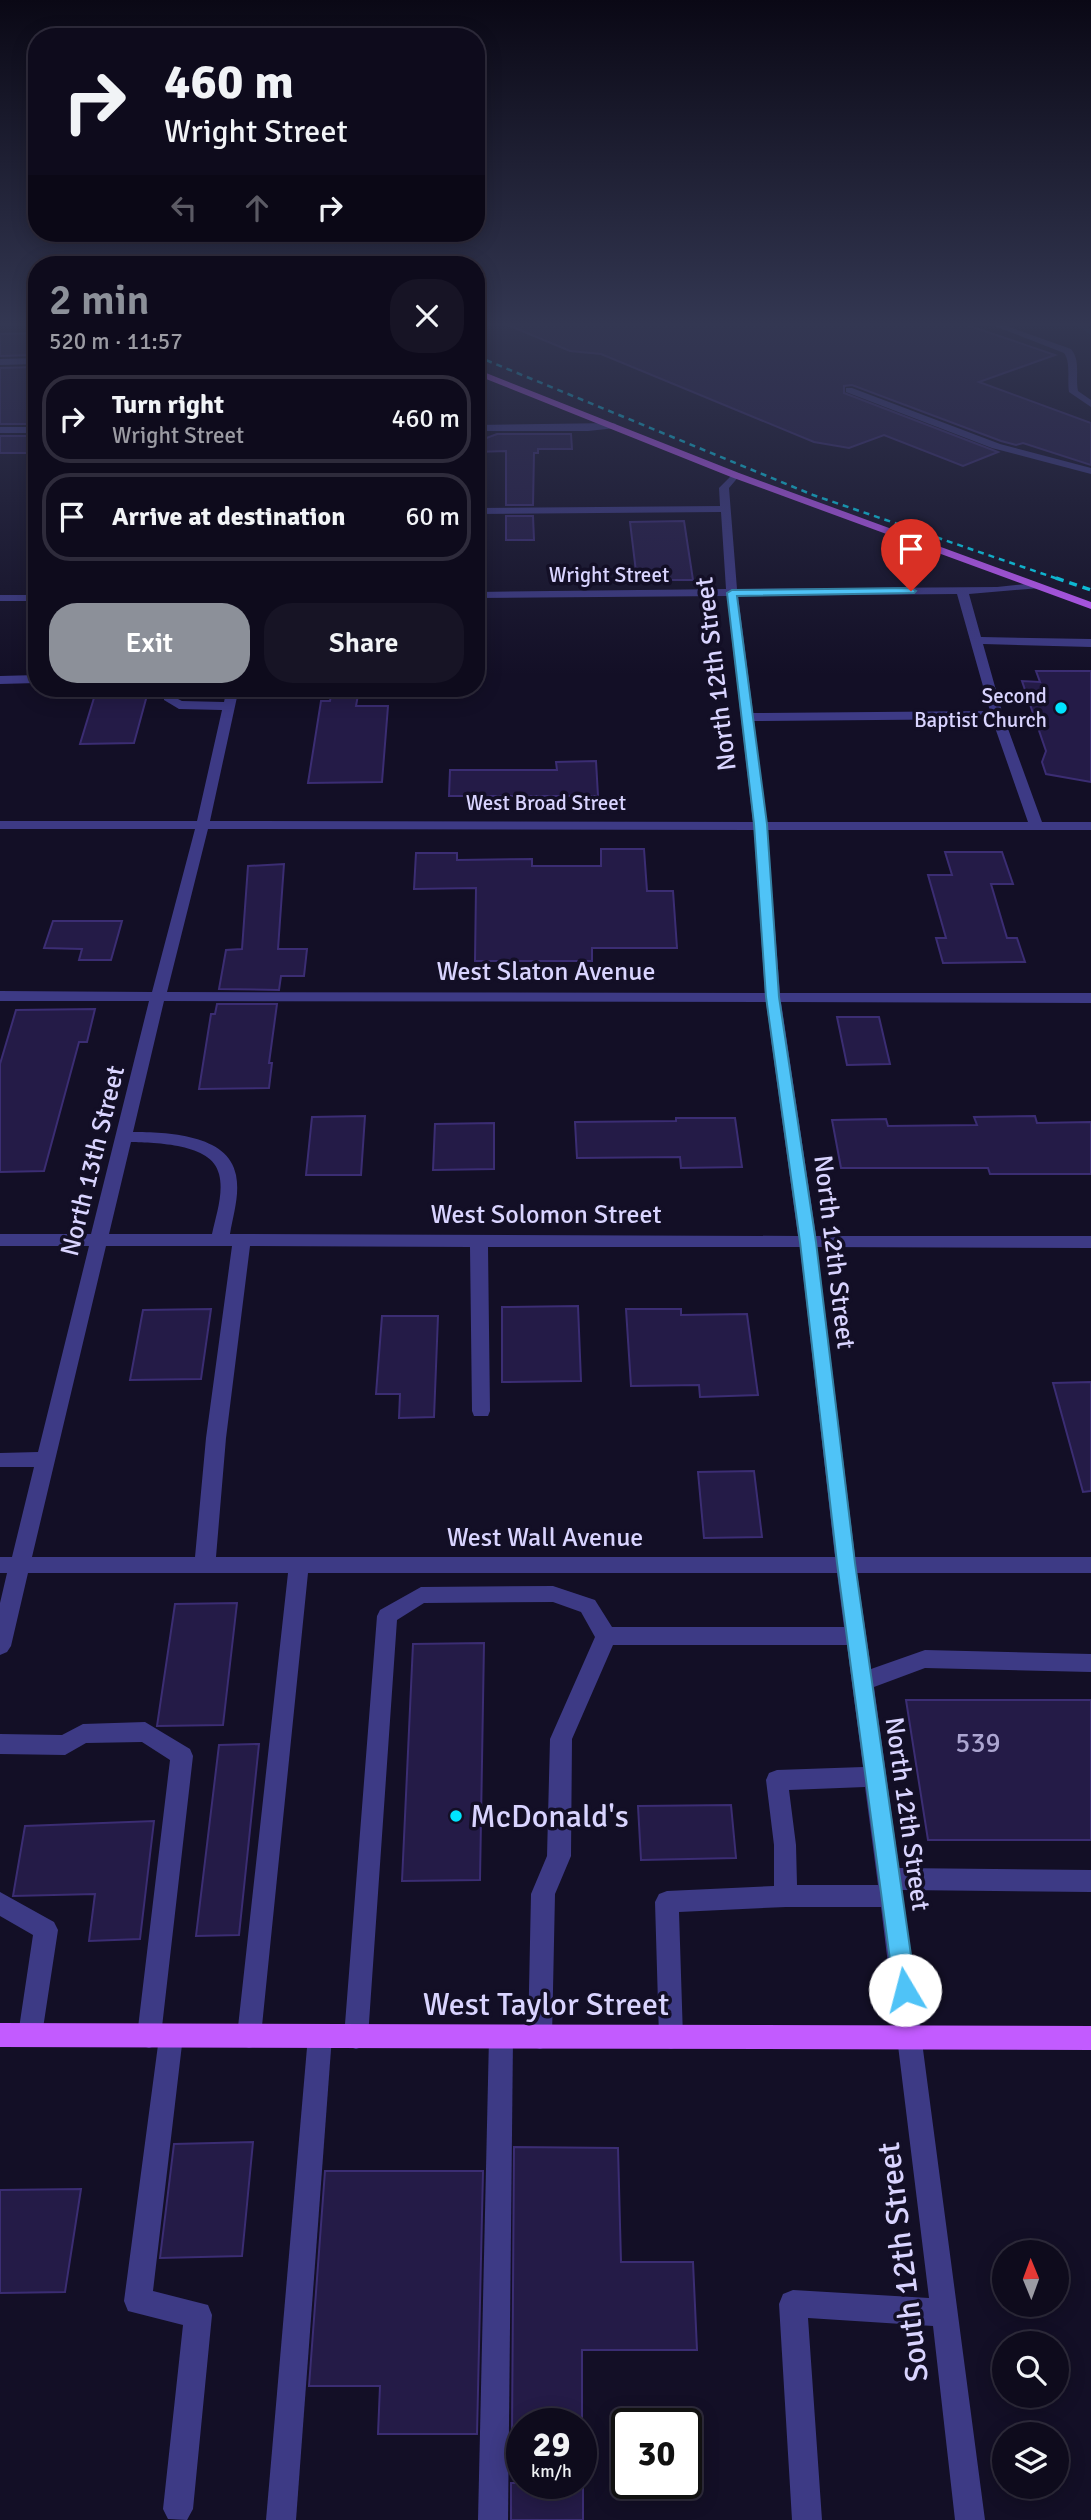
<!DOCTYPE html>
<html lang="en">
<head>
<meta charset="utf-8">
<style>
  body { margin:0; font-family:Signika,sans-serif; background:#171425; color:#f1f3f6; height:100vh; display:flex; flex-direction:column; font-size:26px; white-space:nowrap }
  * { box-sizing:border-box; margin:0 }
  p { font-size:23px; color:#9b9ba3 }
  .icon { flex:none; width:38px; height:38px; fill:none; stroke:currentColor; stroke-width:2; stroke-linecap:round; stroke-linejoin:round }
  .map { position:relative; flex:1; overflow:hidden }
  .side { position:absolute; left:28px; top:256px; width:457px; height:441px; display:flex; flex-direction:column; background:#0e0b1c; border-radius:28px; box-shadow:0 4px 18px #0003,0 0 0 2px #2e2b3b }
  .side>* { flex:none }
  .hud { position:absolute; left:28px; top:28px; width:457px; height:214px; border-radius:28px; box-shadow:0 4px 18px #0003,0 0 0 2px #2e2b3b; background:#0e0b1c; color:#f1f3f6; overflow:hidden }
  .needle { width:46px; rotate:359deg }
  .tools { position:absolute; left:992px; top:2240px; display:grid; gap:14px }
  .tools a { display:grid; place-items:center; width:77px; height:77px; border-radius:50%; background:#0e0b1c; box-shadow:0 4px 18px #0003,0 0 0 2px #2e2b3b; font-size:35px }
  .speed { position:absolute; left:506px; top:2408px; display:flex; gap:14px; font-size:35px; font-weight:700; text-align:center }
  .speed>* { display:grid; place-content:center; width:91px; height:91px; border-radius:50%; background:#0e0b1c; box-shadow:0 4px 18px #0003,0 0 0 2px #2e2b3b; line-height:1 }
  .speed small { font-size:18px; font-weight:400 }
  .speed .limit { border:4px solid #111; border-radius:10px; background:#fff; color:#111 }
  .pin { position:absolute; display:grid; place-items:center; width:60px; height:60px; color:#fff; margin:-72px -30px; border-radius:50% 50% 50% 0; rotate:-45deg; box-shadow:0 0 7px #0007 }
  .pin .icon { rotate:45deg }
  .me { position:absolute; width:77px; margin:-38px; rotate:352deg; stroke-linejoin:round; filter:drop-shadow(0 0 5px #0008) }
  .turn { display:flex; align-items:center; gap:24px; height:147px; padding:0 21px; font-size:32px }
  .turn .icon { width:91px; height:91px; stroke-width:2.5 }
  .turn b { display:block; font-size:49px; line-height:60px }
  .lanes { display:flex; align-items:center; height:66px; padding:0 21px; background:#0003; justify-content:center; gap:35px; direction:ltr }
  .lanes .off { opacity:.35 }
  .round { display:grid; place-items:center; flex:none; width:74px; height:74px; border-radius:28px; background:#171425 }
  .head { display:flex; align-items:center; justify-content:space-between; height:119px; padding:0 21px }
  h1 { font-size:42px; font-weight:600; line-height:52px; color:#8c9099 }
  .cta { display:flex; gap:14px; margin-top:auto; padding:14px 21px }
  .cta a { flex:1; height:80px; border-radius:28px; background:#8c9099; color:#fff; font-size:28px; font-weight:600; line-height:80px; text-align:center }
  .cta a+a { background:#171425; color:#f1f3f6 }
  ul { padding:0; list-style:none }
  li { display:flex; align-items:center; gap:21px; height:88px; margin:0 14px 10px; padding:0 7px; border:4px solid #2e2b3b; border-radius:28px }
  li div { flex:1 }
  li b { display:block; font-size:26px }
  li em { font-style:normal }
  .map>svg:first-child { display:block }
</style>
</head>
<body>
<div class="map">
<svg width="1091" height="2520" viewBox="0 0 1091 2520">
  <rect width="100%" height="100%" fill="#130f26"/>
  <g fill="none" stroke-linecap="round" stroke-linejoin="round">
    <path stroke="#0c2248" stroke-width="5" d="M 1075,323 L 1091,332"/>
  </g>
  <g fill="#241b47" stroke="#3b2d73" stroke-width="2">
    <path d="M 503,323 L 961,323 L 1055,355 L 979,382 L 1091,423 L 1091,465 L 1023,443 L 1016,445 L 1001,441 L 852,385 L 844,386 L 844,393 L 998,452 L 963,466 L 884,435 L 849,448 L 814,442 L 601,354 L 570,351 Z"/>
    <path d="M 37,333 L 37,355 L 0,356 L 0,334 Z"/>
    <path d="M 37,367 L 37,424 L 0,424 L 0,368 Z"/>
    <path d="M 497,434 L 571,434 L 572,449 L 538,449 L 538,453 L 534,453 L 533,505 L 506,505 L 506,451 L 476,452 L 476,442 Z"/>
    <rect x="0" y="436" width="37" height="17"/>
    <path d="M 506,516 L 533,516 L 534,540 L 506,540 Z"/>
    <path d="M 684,521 L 693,580 L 637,580 L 630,522 Z"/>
    <path d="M 1036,671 L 1091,671 L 1091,782 L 1046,774 L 1042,762 L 1046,751 L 1022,681 L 1040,682 Z"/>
    <path d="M 97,688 L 149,688 L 134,743 L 80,744 Z"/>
    <path d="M 331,695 L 358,695 L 356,706 L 388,706 L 382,782 L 308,783 L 321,701 L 330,701 Z"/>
    <path d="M 596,761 L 598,796 L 449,796 L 450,770 L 557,770 L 556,762 Z"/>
    <path d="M 601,849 L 644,849 L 647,891 L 673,891 L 677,948 L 592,948 L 592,961 L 475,961 L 476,888 L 414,889 L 416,853 L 457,853 L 457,860 L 532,859 L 532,866 L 601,866 Z"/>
    <path d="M 945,852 L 1002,852 L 1013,884 L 991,884 L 1007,938 L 1017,938 L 1025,962 L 943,963 L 936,938 L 946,938 L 928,875 L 952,875 Z"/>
    <path d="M 284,864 L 278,949 L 307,949 L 304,976 L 281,976 L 279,990 L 219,989 L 226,950 L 242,949 L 248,866 Z"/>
    <path d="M 53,921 L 122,921 L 111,960 L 79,960 L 82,949 L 44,948 Z"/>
    <path d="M 217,1004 L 277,1004 L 269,1063 L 272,1063 L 269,1088 L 199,1089 L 211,1014 L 215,1014 Z"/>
    <path d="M 95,1009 L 87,1042 L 79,1042 L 44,1171 L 0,1172 L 0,1064 L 16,1010 Z"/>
    <path d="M 837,1017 L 879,1017 L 890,1064 L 847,1065 Z"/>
    <path d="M 365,1116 L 361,1175 L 306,1175 L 312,1117 Z"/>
    <path d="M 1035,1116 L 1037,1123 L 1091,1122 L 1091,1174 L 990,1174 L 988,1168 L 841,1168 L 832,1120 L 886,1119 L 888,1126 L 977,1125 L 974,1117 Z"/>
    <path d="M 676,1118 L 735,1118 L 742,1167 L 681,1168 L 680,1157 L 577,1158 L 575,1122 L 676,1121 Z"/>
    <path d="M 494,1123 L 494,1169 L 433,1170 L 435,1124 Z"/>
    <path d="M 578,1306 L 581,1381 L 502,1382 L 502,1307 Z"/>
    <path d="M 211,1309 L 201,1379 L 130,1380 L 143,1310 Z"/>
    <path d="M 626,1309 L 681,1309 L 681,1315 L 747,1314 L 758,1395 L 700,1397 L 699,1385 L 631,1386 Z"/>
    <path d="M 382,1316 L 438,1316 L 434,1417 L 399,1418 L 400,1394 L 376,1394 Z"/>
    <path d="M 1091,1382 L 1091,1491 L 1083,1492 L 1053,1383 Z"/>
    <path d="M 754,1471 L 762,1537 L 704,1538 L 698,1472 Z"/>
    <path d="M 237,1603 L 223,1725 L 157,1726 L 175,1604 Z"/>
    <path d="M 484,1643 L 480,1880 L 402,1881 L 413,1644 Z"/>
    <path d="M 906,1700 L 1091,1700 L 1091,1840 L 928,1840 Z"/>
    <path d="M 259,1744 L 239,1935 L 196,1936 L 219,1745 Z"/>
    <path d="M 731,1805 L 736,1858 L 641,1860 L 638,1806 Z"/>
    <path d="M 154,1821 L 140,1939 L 89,1941 L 95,1894 L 13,1896 L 25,1826 Z"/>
    <path d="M 253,2142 L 242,2256 L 160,2258 L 174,2144 Z"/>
    <path d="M 514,2147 L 618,2148 L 621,2262 L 693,2262 L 697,2350 L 582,2350 L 582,2424 L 522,2424 L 522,2434 L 512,2434 Z"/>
    <path d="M 325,2171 L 483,2171 L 477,2434 L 378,2434 L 380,2386 L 309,2386 Z"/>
    <path d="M 81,2189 L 65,2292 L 0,2293 L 0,2190 Z"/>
    <rect x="511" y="2483" width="72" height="37"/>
  </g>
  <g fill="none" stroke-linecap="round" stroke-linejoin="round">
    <g fill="#3d3a85" fill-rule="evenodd">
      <path d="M 987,323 L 998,323 L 1071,349 C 1081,361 1075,376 1078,391 L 1091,400 L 1091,407 L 1069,392 C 1067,380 1071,362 1064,353 Z"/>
      <path d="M 37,358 L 37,364 L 0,365 L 0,359 Z"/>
      <path d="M 846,388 L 852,388 L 1000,444 L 1091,468 L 1091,474 L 992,448 L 846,392 Z"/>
      <path d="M 613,423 L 616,424 L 616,428 L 588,431 L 476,431 L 476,425 Z"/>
      <rect x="0" y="427" width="37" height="6"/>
      <path d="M 735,472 L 740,475 L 729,488 L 737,589 L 997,587 L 1036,583 L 1040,584 L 1040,588 L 969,594 L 981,637 L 1091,639 L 1091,647 L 983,644 L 1003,715 L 1042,822 L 1091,822 L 1091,830 L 767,830 L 780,993 L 1091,993 L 1091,1003 L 781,1002 L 816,1236 L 1091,1236 L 1091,1248 L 817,1247 L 855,1557 L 1091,1557 L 1091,1573 L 857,1573 L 871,1669 L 925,1650 L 1091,1654 L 1091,1672 L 925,1668 L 874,1687 L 899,1868 L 1091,1870 L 1091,1892 L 902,1890 L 985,2520 L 955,2520 L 933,2326 L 808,2318 L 822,2520 L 792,2520 L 779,2304 L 783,2294 L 793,2290 L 929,2298 L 881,1907 L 786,1907 L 679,1912 L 683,2037 L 680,2046 L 671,2049 L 662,2046 L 659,2037 L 655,1902 L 659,1894 L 667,1891 L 774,1886 L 774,1845 L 766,1780 L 769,1773 L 777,1770 L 863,1767 L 847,1645 L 613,1645 L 572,1739 L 571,1856 L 555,1894 L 552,2037 L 549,2046 L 540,2049 L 531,2046 L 528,2037 L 531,1894 L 547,1856 L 550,1739 L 595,1637 L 581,1612 L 553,1602 L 424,1603 L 397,1620 L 368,2037 L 365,2046 L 356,2049 L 347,2046 L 344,2037 L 377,1616 L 380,1610 L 421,1587 L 553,1586 L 595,1600 L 612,1627 L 844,1627 L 837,1573 L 308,1573 L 261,2036 L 258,2045 L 249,2048 L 240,2045 L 237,2036 L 288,1573 L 28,1573 L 11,1646 L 7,1652 L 0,1655 L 0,1603 L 7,1573 L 0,1573 L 0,1557 L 12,1557 L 34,1467 L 0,1467 L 0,1453 L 38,1452 L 89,1246 L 0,1246 L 0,1234 L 91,1234 L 149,1001 L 0,1001 L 0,991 L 152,992 L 195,829 L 0,829 L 0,821 L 197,821 L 222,710 L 179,709 L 164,700 L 164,688 L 176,688 L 176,698 L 182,701 L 224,702 L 227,688 L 239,688 L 210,821 L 753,822 L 727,596 L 476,598 L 476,592 L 726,589 L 721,512 L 476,514 L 476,508 L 720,506 L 719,488 ZM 957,594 L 990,711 L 753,713 L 738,596 ZM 992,719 L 1028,822 L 766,822 L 754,721 ZM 208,829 L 754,830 L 765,993 L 167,992 ZM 164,1001 L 766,1002 L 798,1236 L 230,1234 C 233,1215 240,1195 236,1175 C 229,1134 165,1132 133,1132 ZM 131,1142 C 155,1143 212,1143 219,1174 C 224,1193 216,1215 212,1234 L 109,1234 ZM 106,1246 L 232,1246 L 206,1438 L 195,1557 L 32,1557 ZM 250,1246 L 470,1247 L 472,1411 L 474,1416 L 488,1416 L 490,1411 L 488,1247 L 800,1247 L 835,1557 L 216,1557 L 226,1438 ZM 865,1787 L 878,1885 L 797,1885 L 796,1845 L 789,1790 Z"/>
      <rect x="0" y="595" width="37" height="6"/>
      <path d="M 37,675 L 37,683 L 0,684 L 0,676 Z"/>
      <path d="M 145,1722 L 190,1749 L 193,1756 L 162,2027 L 171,2024 L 180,2027 L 183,2036 L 153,2291 L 208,2305 L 212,2315 L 193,2509 L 187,2520 L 168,2519 L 163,2509 L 183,2325 L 128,2311 L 124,2301 L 158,2045 L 149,2048 L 140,2045 L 137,2036 L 170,1760 L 142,1742 L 86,1743 L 65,1755 L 0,1754 L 0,1734 L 62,1735 L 83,1724 Z"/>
      <path d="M 0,1892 L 54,1922 L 58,1930 L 42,2035 L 39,2044 L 30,2047 L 21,2044 L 18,2035 L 33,1935 L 0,1916 Z"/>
      <path d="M 320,2024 L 329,2027 L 332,2036 L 296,2520 L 266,2520 L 308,2036 L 311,2027 Z"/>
      <path d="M 501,2025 L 510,2028 L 513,2037 L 508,2520 L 478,2520 L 489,2037 L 492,2028 Z"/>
    </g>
    <g fill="#c25bff" fill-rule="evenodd">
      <path d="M 476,369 L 739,473 L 1091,602 L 1091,609 L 731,477 L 476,375 Z"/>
      <path d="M 0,2023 L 1091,2026 L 1091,2050 L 0,2047 Z"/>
    </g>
    <path stroke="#00e5ff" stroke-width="2.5" stroke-dasharray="6 5" stroke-linecap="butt" d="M 476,356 L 813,495 L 1061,580"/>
    <path stroke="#00e5ff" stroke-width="3.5" stroke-dasharray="8 6" stroke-linecap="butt" d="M 1056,578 L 1091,590"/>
  </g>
  <linearGradient id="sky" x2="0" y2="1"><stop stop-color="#0a0815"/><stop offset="0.48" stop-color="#333752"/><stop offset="1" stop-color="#333752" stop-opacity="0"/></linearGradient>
  <rect width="1091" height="675" fill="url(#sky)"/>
  <path fill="#4fc3f7" stroke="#337fa1" stroke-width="2" d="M 911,588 L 916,591 L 914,593 L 737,596 L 767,824 L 779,997 L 816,1242 L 855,1563 L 916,1990 L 912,1998 L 905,2001 L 897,1998 L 894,1990 L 837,1563 L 800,1242 L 766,997 L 754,824 L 727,593 L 732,590 Z"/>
  <g fill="#00e5ff" stroke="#130f26" stroke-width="2.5">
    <circle cx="1061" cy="708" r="7"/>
    <circle cx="456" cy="1816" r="7"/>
  </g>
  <g text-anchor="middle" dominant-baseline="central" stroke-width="7" stroke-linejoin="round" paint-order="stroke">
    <g font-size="21" fill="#d9d4ff" stroke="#130f26">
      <text x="609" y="575">Wright Street</text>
      <text x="546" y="803">West Broad Street</text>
    </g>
    <g font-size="21" fill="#d9d4ff" stroke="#130f26" text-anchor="end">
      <text x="1047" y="696">Second<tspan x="1047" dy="24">Baptist Church</tspan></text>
    </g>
    <g font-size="26" fill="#d9d4ff" stroke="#130f26">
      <text transform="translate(716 674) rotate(-97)">North 12th Street</text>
      <text x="546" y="972">West Slaton Avenue</text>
      <text transform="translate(93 1161) rotate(-76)">North 13th Street</text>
      <text x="546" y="1215">West Solomon Street</text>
      <text transform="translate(834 1252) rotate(83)">North 12th Street</text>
      <text x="545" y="1538">West Wall Avenue</text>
      <text transform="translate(907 1814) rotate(82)">North 12th Street</text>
    </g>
    <g font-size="28" fill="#aca6d1">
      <text x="978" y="1743">539</text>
    </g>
    <g font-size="32" fill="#d9d4ff" stroke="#130f26" text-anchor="start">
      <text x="470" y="1816">McDonald's</text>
    </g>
    <g font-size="32" fill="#d9d4ff" stroke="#130f26">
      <text x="546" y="2004">West Taylor Street</text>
      <text transform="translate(903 2262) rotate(-97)">South 12th Street</text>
    </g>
  </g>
</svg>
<div class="tools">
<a><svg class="needle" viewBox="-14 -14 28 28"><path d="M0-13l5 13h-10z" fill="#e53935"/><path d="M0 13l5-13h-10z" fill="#9b9ba3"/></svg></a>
<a><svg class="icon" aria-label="search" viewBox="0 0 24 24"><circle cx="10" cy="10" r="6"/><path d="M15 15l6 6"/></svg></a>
<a><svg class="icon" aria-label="layers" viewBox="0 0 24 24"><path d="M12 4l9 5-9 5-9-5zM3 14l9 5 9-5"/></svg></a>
</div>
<div class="speed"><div>29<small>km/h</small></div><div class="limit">30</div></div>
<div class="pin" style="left:911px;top:591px;background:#d93025"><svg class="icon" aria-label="arrive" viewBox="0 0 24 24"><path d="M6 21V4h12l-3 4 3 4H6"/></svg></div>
<svg class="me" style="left:905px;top:1990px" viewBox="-20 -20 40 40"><circle r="19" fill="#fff"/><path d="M0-13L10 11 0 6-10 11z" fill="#4fc3f7"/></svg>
<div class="hud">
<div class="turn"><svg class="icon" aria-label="right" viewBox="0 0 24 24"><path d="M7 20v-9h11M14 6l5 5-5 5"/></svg><div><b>460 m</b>Wright Street</div></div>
<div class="lanes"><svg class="icon off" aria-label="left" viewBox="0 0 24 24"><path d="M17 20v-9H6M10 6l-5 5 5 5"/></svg><svg class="icon off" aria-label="ahead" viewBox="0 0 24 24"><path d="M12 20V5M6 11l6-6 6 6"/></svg><svg class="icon" aria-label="right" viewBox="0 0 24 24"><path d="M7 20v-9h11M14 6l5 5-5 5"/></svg></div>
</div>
<section class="side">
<div class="head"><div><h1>2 min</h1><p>520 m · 11:57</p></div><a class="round"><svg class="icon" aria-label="close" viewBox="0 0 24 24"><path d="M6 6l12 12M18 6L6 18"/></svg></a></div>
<ul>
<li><svg class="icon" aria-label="right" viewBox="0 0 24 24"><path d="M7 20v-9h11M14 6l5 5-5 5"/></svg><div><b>Turn right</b><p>Wright Street</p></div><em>460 m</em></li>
<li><svg class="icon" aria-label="arrive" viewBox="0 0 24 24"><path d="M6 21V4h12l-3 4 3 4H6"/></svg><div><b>Arrive at destination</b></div><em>60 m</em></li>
</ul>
<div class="cta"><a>Exit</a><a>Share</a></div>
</section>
</div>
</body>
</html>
